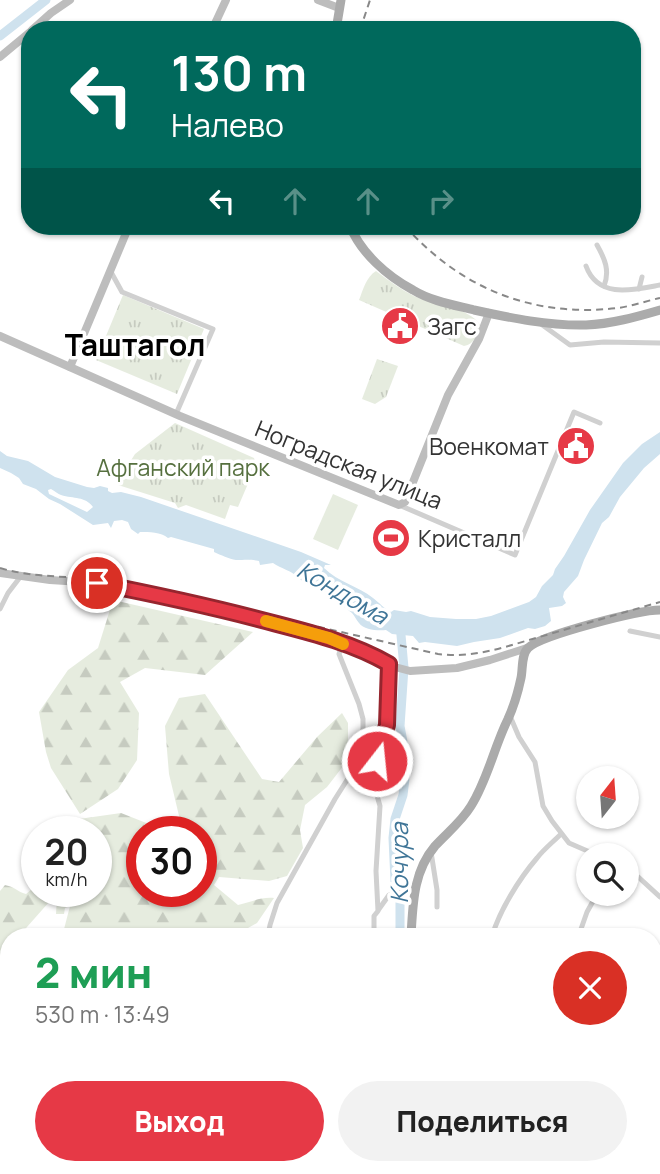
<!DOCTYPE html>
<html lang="ru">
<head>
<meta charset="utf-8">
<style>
  body { margin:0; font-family:Manrope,sans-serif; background:#f2f2f2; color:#222; height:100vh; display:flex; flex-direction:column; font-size:26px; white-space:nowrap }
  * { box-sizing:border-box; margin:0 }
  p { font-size:23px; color:#767676 }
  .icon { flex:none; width:38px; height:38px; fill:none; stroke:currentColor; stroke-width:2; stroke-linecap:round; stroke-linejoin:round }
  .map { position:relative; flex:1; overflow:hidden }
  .side { position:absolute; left:0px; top:928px; width:662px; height:247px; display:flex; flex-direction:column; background:#fff; border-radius:28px 28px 0 0; box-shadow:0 2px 5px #0004 }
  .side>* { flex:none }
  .banner { position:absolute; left:21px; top:21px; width:620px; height:214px; border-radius:28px; box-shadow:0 2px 5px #0004; background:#00695c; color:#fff; overflow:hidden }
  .needle { width:46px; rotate:17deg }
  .buttons { position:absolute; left:576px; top:766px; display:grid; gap:14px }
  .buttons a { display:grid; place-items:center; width:63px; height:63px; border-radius:50%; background:#fff; box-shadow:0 2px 5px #0004; font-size:35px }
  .speed { position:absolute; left:21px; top:816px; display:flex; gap:14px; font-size:35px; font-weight:700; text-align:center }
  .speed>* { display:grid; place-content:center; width:91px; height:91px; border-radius:50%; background:#fff; box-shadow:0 2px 5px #0004; line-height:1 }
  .speed small { font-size:18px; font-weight:400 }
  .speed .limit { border:10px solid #d22; background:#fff; color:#111 }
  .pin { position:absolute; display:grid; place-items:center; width:60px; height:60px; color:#fff; margin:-30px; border:4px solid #fff; border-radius:50%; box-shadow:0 2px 7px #0007 }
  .me { position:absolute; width:77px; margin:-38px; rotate:16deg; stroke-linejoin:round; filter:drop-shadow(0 0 5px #0008) }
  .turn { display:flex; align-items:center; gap:24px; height:147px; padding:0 35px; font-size:32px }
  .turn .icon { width:91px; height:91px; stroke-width:2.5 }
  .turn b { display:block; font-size:49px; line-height:60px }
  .lanes { display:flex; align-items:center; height:66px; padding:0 35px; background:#0003; justify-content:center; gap:35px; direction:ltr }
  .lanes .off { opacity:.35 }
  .round { display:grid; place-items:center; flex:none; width:74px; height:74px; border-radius:37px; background:#f2f2f2 }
  .summary { display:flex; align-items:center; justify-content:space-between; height:119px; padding:0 35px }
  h1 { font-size:42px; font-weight:800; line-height:52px; color:#1e9e55 }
  .cta { display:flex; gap:14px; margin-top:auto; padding:14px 35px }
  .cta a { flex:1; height:80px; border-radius:42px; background:#e63946; color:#fff; font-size:28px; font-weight:800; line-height:80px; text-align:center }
  .cta a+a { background:#f2f2f2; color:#222 }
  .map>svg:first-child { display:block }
</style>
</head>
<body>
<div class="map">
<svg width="660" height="1174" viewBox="0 0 660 1174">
  <defs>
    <pattern id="forest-firs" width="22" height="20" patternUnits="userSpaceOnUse" patternTransform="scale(1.75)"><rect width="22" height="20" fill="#e6ecdf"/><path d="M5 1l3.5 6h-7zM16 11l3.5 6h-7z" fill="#c6cbc0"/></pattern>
    <pattern id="park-tufts" width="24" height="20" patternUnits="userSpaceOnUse" patternTransform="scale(1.75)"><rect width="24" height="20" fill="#e6ecdf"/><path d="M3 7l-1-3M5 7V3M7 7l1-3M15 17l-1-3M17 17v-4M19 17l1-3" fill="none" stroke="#c6cbc0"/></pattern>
  </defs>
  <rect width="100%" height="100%" fill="#fff"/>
  <g fill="url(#forest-firs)" fill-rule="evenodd">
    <path d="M 113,600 L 253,632 L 205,675 L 145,668 L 120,682 L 139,713 L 137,760 L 118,789 L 80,814 L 51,768 L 46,752 L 39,712 L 68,670 L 98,648 Z"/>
    <path d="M 205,694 L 262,779 L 279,782 L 317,737 L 342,713 L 348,723 L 348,747 L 344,765 L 327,787 L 305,805 L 300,830 L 303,848 L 287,876 L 269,881 L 219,877 L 214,885 L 238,905 C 251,902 260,897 274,898 L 257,923 L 248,928 L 249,936 L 65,936 L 63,933 L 70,906 L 65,908 L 64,914 L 56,914 L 57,897 L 59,891 L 96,891 L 96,831 L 77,831 L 72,820 L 121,813 L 164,830 L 180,820 L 169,774 L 165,726 L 179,698 ZM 142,831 L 201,831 L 201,891 L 142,891 Z"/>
    <path d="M 5,885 C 16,887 17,892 26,894 L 32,889 L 40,891 L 50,901 L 19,936 L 9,936 L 9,1166 L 251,1166 L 252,1174 L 0,1174 L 0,891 Z"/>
  </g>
  <g fill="url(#park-tufts)">
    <path d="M 376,271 C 388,280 400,289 414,296 C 432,305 470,307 480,325 C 477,335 475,344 464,346 L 359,300 C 363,290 366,277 376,271 Z"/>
    <path d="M 123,295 L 204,329 L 177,394 L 96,360 Z"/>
    <path d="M 377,359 L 398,366 L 386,397 L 375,404 L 362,399 Z"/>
    <path d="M 175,423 L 254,458 L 256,465 L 238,507 L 230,505 L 225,519 L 186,505 L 178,508 L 175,503 L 118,485 L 118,481 L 135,454 Z"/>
  </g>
  <path fill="#e6ecdf" d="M 333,494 L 358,505 L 338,550 L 313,539 Z"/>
  <path fill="#cfe2ee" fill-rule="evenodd" d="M 660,432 L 660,454 L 644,468 L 620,497 L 609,517 L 602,523 L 584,560 L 578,576 L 564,592 L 563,597 L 566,603 L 562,606 L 549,608 L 551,621 L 545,626 L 535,629 L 528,628 L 500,638 L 474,642 L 457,646 L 425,642 L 419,643 L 413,636 L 392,634 L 386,630 C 378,631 364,630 359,623 C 356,620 355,616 352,613 C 346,608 340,605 336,597 L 299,579 C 292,570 281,569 273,563 L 260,565 L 259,561 C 249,559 245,560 236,560 C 229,559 221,555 214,552 L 214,549 L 171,537 L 168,538 C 161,532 149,532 140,532 L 138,534 L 131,529 L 128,522 L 122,520 L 114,521 L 111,528 L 108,523 L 93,525 L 60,504 L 49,499 L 36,489 L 23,484 L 19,478 L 11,473 L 0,468 L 0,451 L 7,456 L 28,461 L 55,477 L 87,487 L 94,488 L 100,486 L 108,488 L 108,491 L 112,493 L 121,492 L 141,497 L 301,552 L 331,565 L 325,565 L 324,568 C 338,582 358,586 373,598 C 380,603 384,609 391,612 L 394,610 L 406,612 L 411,611 L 430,617 L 456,619 L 476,619 L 491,616 L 529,602 L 536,597 L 542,586 L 553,575 L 555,569 L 564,556 L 590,510 L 623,463 L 642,444 ZM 51,489 C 55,491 58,494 61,495 C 74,499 85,496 93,507 L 87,512 L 49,494 L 48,490 Z"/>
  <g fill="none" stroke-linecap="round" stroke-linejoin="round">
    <g stroke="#cfe2ee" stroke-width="9">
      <path d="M 0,36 L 46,0"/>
      <path d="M 400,624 L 404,668 L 400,726 L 407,763 L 403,795 L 395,819 L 393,838 L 395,881 L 400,901 L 400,936"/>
      <path d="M 391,1166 L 392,1174"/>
    </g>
    <g stroke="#d0d0d0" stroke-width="5">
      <path d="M 597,245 C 605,259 610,271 604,286"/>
      <path d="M 586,266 C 598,299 633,290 660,285"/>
      <path d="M 111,272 L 122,292 L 213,329 L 176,414"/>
      <path d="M 639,289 L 642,277"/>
      <path d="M 541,324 L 570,345 L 604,342 L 660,343"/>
      <path d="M 399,505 L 515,555 L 574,412 L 600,423"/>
      <path d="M 0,609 L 8,593 L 21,576"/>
      <path d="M 630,631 L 660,637"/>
      <path d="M 510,716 L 519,737 L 535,762 L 543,806 L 552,821 L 569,843 L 599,856"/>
      <path d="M 431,852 L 437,890 L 437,907"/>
      <path d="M 626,870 L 635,874 L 660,897"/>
      <path d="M 379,909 L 389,895 L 416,886"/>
      <path d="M 581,929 L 587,912 L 597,894"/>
      <path d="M 268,936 L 270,925 L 277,903 L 335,799 L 354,769 L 360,755 L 363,740 L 363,719 L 359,704 L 339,654 L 342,644"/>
      <path d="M 374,936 L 374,916 L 378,911 L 376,871 L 380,806 L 373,782 L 373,777 L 387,725 L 389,664"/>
      <path d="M 492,936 C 500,910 519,879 537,858 C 544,849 553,842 561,834"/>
      <path d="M 305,1166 L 306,1174"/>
      <path d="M 383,1166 L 385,1174"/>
      <path d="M 485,1174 L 485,1166"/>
      <path d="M 519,1174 L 521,1166"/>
      <path d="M 552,1174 L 554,1166"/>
    </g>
    <g stroke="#bdbdbd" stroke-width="8">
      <path d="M 318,0 L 339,8"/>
      <path d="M 32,30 L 51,13 L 70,0"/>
      <path d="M 212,30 L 226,0"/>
      <path d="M 0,57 L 30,32"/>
      <path d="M 0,336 L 180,416 L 399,505 L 405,502 L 448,395 L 479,339 L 489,313"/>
      <path d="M 70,367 L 129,226"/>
      <path d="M 0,573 L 50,580 L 97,583 L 239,613 L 329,638 L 355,648 L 395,667 L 410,671 L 457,668 L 490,660 L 527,648"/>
    </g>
    <g stroke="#ababab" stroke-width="9">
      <path d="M 336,30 L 341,0"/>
      <path d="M 350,226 C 361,253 387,276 413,290 C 431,301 454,305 474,310 C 511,318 549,326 586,325 C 611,324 636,317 660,310"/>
      <path d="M 411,936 C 413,904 413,872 435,846 C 447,833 462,821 471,806 C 488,779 494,747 508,719 C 514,706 518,692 521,678 C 523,669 521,655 528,648 C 541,635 639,610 660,610"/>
      <path d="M 447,1166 L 449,1174"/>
    </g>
    <g stroke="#888" stroke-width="2" stroke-dasharray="7 5" stroke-linecap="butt">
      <path d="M 360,30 L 370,0"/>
      <path d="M 405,226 C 461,289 534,318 618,308 C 632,306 646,301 660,298"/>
      <path d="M 0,568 C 27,576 53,576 81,578 C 96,578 111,581 125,583 L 438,654 C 461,657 483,653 505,647 L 660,602"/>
    </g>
  </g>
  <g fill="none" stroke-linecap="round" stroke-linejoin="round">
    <defs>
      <path id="route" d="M 97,583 C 158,595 218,608 277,624 C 316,634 354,644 389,664 L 387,725 L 377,761"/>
    </defs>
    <use href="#route" stroke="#96252e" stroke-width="18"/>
    <use href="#route" stroke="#e63946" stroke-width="12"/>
    <path stroke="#f59e0b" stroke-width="12" d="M 266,621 L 329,638 L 343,644"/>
  </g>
  <defs>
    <symbol id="civic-disc" viewBox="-11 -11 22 22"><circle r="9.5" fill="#e63946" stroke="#fff"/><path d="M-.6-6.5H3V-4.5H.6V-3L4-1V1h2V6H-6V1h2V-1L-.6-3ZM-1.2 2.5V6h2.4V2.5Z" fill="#fff"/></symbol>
    <symbol id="stadium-disc" viewBox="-11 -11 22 22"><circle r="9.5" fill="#e63946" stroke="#fff"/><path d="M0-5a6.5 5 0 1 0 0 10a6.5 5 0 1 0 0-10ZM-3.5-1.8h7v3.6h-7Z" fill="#fff"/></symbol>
  </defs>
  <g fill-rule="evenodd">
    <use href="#civic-disc" x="378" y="304" width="44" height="44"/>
    <use href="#civic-disc" x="554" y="424" width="44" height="44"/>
    <use href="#stadium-disc" x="369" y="516" width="44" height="44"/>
  </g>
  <g text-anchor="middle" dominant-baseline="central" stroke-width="7" stroke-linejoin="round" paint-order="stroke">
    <g font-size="23" fill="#333" stroke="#fff" text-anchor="start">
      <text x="427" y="326">Загс</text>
      <text x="549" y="446" text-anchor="end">Военкомат</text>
      <text x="418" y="538">Кристалл</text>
    </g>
    <g font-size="23" fill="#333" stroke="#fff">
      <text transform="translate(349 464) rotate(22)">Ноградская улица</text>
    </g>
    <g font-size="23" fill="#56703f" stroke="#fff">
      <text x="183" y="467">Афганский парк</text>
    </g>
    <g font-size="24" font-style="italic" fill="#3f7597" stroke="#fff">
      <text transform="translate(343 592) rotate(30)">Кондома</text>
      <text transform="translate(398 863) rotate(-90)">Кочура</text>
    </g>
    <g font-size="30" font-weight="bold" fill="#000" stroke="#fff">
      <text x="135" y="344">Таштагол</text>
    </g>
  </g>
</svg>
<div class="buttons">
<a><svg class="needle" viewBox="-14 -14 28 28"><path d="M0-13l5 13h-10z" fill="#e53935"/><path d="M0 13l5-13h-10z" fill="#767676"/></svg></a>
<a><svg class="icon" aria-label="search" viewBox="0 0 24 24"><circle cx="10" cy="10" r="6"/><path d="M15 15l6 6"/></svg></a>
</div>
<div class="speed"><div>20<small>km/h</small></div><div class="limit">30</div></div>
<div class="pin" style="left:97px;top:583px;background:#d93025"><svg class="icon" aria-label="arrive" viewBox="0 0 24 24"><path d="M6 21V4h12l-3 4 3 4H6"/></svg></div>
<svg class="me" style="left:377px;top:761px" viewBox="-20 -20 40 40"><circle r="17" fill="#e63946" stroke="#fff" stroke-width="3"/><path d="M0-11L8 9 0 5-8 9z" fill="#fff"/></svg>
<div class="banner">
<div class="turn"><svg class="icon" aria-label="left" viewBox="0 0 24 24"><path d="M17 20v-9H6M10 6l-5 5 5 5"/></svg><div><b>130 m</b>Налево</div></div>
<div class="lanes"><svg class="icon" aria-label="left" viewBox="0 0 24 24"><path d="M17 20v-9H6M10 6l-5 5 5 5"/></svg><svg class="icon off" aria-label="ahead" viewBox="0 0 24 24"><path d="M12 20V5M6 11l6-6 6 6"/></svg><svg class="icon off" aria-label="ahead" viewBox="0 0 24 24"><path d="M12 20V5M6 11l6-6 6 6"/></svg><svg class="icon off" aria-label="right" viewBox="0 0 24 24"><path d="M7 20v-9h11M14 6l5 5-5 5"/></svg></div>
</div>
<section class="side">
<div class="summary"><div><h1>2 мин</h1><p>530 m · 13:49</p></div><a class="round" style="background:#d93025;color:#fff"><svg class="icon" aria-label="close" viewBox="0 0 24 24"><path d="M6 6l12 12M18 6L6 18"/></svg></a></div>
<div class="cta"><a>Выход</a><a>Поделиться</a></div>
</section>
</div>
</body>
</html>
